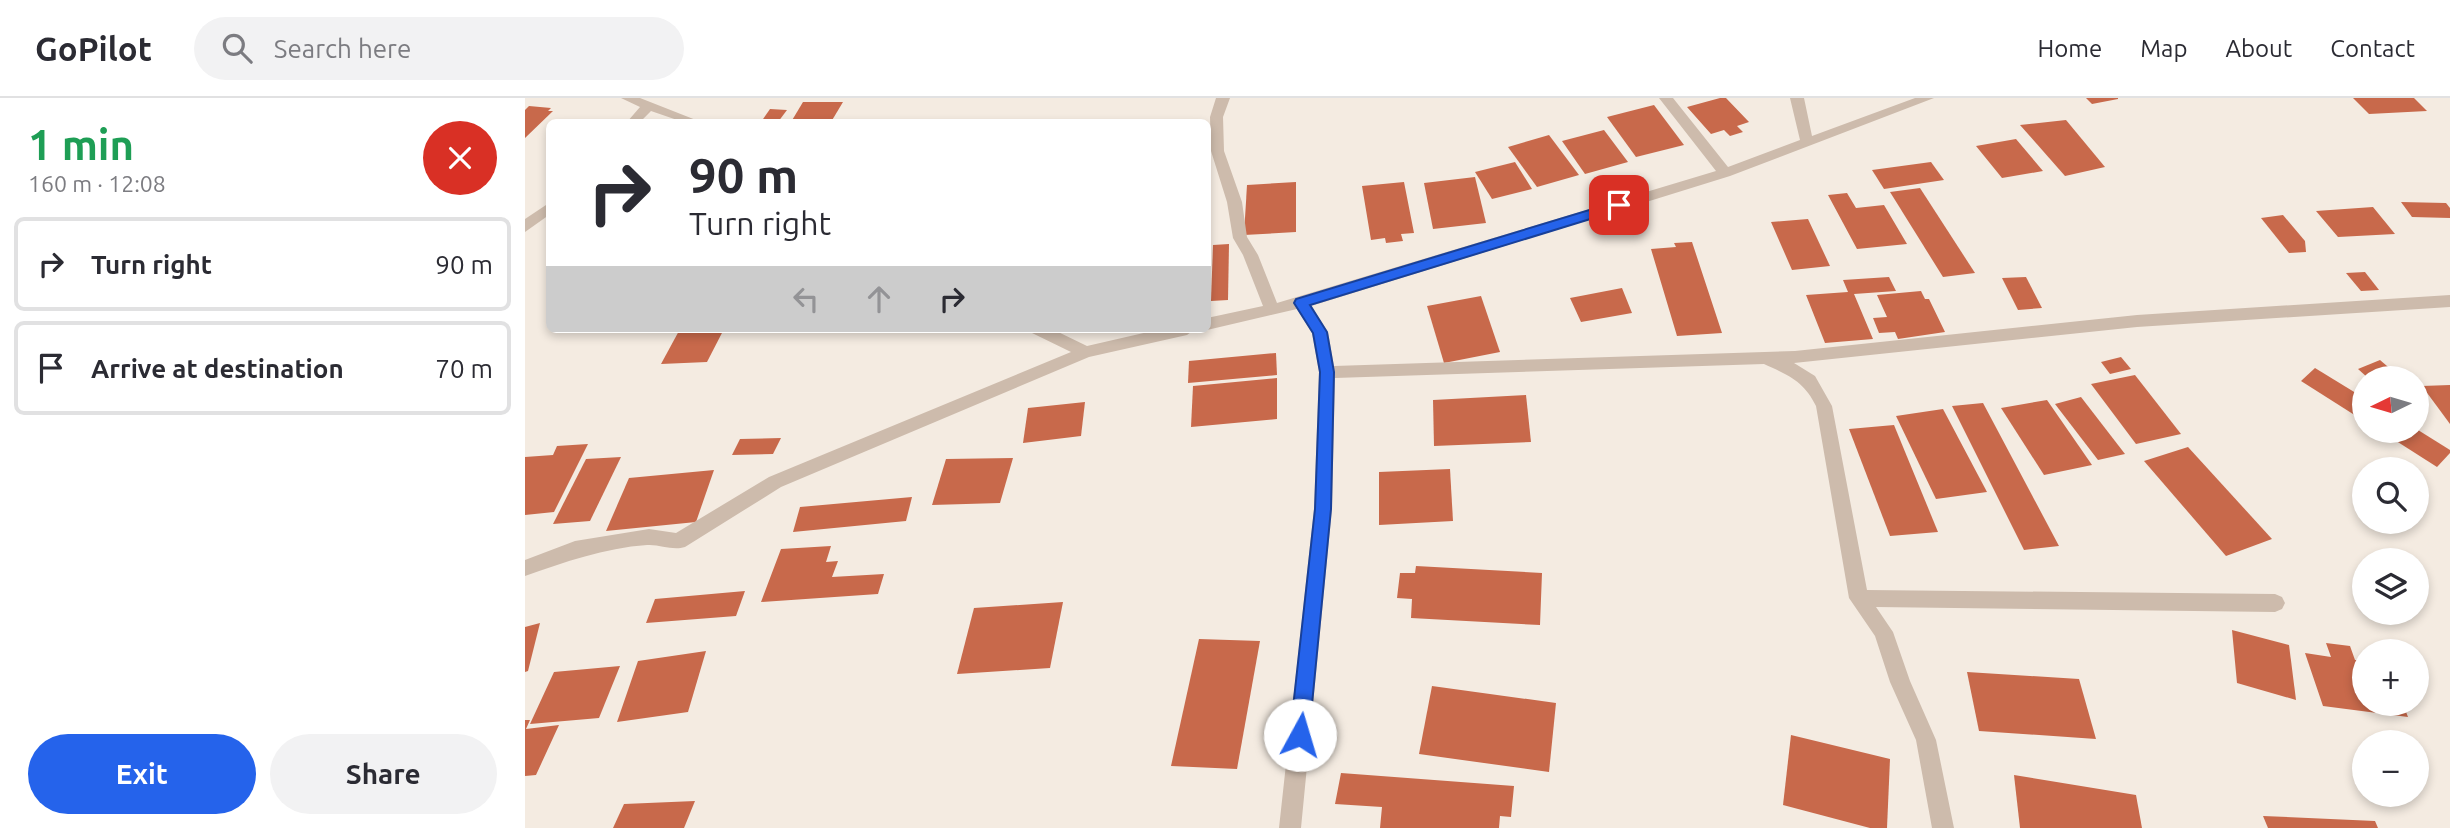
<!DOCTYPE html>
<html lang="en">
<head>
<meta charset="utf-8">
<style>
  body { margin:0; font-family:Ubuntu,sans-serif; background:#f2f2f3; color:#2b2b33; height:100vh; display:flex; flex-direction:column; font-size:26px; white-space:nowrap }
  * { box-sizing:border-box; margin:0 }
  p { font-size:23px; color:#7c7c81 }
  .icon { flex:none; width:38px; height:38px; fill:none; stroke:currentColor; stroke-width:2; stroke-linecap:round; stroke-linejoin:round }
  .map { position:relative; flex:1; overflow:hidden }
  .side { display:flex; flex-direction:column; background:#fff; width:525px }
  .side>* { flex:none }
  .banner { position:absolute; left:21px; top:21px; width:665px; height:214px; border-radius:10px; box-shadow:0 4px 10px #0003; background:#fff; color:#2b2b33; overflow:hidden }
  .needle { width:46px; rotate:265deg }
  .fabs { position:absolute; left:1827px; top:268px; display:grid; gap:14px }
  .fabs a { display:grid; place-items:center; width:77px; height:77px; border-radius:50%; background:#fff; box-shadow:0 4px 10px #0003; font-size:35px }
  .pin { position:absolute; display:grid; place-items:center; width:60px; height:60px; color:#fff; margin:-30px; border-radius:14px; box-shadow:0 4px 10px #0006 }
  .me { position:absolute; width:77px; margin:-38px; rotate:6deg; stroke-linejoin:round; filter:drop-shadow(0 0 5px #0008) }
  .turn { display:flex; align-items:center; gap:24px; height:147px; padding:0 28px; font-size:32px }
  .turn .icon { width:91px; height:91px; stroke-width:2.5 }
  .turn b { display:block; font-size:49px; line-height:60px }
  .lanes { display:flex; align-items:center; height:66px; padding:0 28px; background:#0003; justify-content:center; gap:35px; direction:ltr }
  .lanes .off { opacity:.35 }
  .round { display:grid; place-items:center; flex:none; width:74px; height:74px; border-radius:37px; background:#f2f2f3 }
  .headline { display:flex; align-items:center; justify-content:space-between; height:119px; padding:0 28px }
  h1 { font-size:42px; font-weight:700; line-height:52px; color:#1e9e55 }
  .primary-button { display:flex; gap:14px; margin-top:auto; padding:14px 28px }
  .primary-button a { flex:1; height:80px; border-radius:42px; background:#2563eb; color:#fff; font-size:28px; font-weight:700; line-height:80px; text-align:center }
  .primary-button a+a { background:#f2f2f3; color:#2b2b33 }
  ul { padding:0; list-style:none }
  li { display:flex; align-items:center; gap:21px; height:94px; margin:0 14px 10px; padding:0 14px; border:4px solid #e1e1e2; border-radius:10px }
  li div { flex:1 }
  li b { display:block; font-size:26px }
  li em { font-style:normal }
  header { display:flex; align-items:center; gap:42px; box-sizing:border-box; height:98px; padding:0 35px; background:#fff; border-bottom:2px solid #e1e1e2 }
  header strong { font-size:33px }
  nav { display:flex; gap:38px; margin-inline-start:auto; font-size:24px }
  .search { width:490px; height:63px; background:#f2f2f3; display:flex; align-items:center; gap:18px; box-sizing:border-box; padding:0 24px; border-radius:38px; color:#7c7c81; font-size:26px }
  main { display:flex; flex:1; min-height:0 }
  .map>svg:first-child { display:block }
</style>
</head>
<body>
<header>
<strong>GoPilot</strong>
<div class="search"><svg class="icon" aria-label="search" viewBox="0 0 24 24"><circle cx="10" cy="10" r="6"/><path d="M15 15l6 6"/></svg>Search here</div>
<nav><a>Home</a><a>Map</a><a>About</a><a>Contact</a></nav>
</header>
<main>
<section class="side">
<div class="headline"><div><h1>1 min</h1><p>160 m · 12:08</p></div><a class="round" style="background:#d93025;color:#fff"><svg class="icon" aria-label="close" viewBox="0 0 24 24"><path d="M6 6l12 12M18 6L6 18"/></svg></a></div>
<ul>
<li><svg class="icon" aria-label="right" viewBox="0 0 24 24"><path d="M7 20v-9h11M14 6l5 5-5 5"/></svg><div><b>Turn right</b></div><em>90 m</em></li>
<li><svg class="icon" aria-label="arrive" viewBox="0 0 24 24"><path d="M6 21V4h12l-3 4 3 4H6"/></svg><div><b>Arrive at destination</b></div><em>70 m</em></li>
</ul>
<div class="primary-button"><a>Exit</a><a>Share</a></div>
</section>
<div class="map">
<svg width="1925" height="730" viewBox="0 0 1925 730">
  <rect width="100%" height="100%" fill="#f4ebe1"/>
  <g fill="#c8694b">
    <path d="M 1195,0 L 1201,0 L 1224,24 L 1212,28 L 1218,34 L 1205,38 L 1199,32 L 1186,36 L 1162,9 Z"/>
    <path d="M 1561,0 L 1593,0 L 1593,1 L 1567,6 Z"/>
    <path d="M 1828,0 L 1889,0 L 1902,13 L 1844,16 Z"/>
    <path d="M 278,4 L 318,4 L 306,24 L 266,24 Z"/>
    <path d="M 1129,7 L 1159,47 L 1111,59 L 1082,19 Z"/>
    <path d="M 4,8 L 26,10 L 23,13 L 28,13 L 0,40 L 0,12 Z"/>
    <path d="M 245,11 L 262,12 L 253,24 L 236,24 Z"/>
    <path d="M 1541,22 L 1580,69 L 1540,78 L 1495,27 Z"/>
    <path d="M 1079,32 L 1103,64 L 1060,76 L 1037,43 Z"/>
    <path d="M 1024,37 L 1054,77 L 1012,89 L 983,49 Z"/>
    <path d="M 1491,41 L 1518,73 L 1477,80 L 1451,48 Z"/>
    <path d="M 990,64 L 1007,91 L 967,101 L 950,74 Z"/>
    <path d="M 1406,64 L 1419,82 L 1359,91 L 1347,72 Z"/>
    <path d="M 950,79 L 961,125 L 908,131 L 899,85 Z"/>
    <path d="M 771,84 L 771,134 L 719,137 L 722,87 Z"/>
    <path d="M 879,84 L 889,135 L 876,136 L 878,143 L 861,145 L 860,140 L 846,142 L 837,88 Z"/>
    <path d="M 1395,90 L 1450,175 L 1418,179 L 1365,94 Z"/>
    <path d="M 1322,95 L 1331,110 L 1359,107 L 1382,146 L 1332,151 L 1303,97 Z"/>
    <path d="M 1876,104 L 1921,105 L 1925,110 L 1925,120 L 1887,119 Z"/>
    <path d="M 1848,109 L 1870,136 L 1813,139 L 1791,113 Z"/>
    <path d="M 1758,117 L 1780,143 L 1781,154 L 1764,155 L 1736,120 Z"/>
    <path d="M 1283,121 L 1305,168 L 1267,172 L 1246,124 Z"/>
    <path d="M 1167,144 L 1197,235 L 1152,238 L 1126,151 L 1151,149 L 1149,145 Z"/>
    <path d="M 704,146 L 703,202 L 686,203 L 688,147 Z"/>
    <path d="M 1840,174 L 1854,192 L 1836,193 L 1821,175 Z"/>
    <path d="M 1364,179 L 1371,193 L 1329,196 L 1348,241 L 1300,245 L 1281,197 L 1323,194 L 1318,182 Z"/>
    <path d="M 1501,179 L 1517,210 L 1493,212 L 1477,180 Z"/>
    <path d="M 1097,190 L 1107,215 L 1056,224 L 1045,200 Z"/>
    <path d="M 1396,193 L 1400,201 L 1404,201 L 1420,234 L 1373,241 L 1370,234 L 1354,235 L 1348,220 L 1362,219 L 1352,197 Z"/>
    <path d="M 956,198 L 975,254 L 919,265 L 902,208 Z"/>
    <path d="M 155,231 L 199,231 L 182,264 L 136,266 Z"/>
    <path d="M 239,231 L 287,231 L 285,234 L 237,235 Z"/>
    <path d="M 751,255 L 752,277 L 663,285 L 664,263 Z"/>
    <path d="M 1596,259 L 1606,271 L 1585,276 L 1576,264 Z"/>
    <path d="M 1855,262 L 1876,280 L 1843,280 L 1833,271 Z"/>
    <path d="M 1790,270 L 1839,300 L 1839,323 L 1776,283 Z"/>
    <path d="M 1610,277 L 1656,336 L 1611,346 L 1566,286 Z"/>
    <path d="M 752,280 L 752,321 L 666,329 L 668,288 Z"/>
    <path d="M 1925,287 L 1925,326 L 1897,288 Z"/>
    <path d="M 1001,297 L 1006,344 L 909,348 L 908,302 Z"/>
    <path d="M 1556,299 L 1600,356 L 1573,362 L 1530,306 Z"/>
    <path d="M 1522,302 L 1567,367 L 1519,377 L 1476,310 Z"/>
    <path d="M 560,304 L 556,338 L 498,345 L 503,310 Z"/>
    <path d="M 1458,305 L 1534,448 L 1499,452 L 1427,308 Z"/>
    <path d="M 1418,311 L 1462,394 L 1411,401 L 1371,318 Z"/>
    <path d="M 1369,327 L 1413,434 L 1365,438 L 1324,331 Z"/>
    <path d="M 1854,332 L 1893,332 L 1925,352 L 1925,355 L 1912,369 Z"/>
    <path d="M 256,340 L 248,356 L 207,357 L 215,341 Z"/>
    <path d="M 63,346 L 29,414 L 0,417 L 0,359 L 28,357 L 32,348 Z"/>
    <path d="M 1663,349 L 1747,441 L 1701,458 L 1619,363 Z"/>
    <path d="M 96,359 L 65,423 L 28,426 L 61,361 Z"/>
    <path d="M 488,360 L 475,405 L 407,407 L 421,361 Z"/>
    <path d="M 925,371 L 928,423 L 854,427 L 854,374 Z"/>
    <path d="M 189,372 L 171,424 L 81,433 L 104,380 Z"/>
    <path d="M 387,399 L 381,423 L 268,434 L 275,409 Z"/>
    <path d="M 306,448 L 301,464 L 313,463 L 307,479 L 359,476 L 353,496 L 236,504 L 256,451 Z"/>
    <path d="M 891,468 L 1017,475 L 1015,527 L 886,520 L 887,501 L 872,500 L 875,475 L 890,475 Z"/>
    <path d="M 220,493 L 211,518 L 121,525 L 130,501 Z"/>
    <path d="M 538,504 L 525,570 L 432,576 L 449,510 Z"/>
    <path d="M 15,525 L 3,573 L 0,574 L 0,529 Z"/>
    <path d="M 1707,532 L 1764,547 L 1771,602 L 1712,585 Z"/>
    <path d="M 674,541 L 735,543 L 712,671 L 646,668 Z"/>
    <path d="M 1801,545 L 1825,548 L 1830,562 L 1839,563 L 1839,606 L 1878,606 L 1883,619 L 1798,608 L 1780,555 L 1806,559 Z"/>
    <path d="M 181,553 L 163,614 L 92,624 L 113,563 Z"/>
    <path d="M 95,568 L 74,620 L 5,626 L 29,574 Z"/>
    <path d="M 1442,574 L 1554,581 L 1571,641 L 1454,633 Z"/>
    <path d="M 907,588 L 1031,605 L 1024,674 L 894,656 Z"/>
    <path d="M 0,622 L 5,622 L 1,631 L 34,627 L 11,677 L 0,678 Z"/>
    <path d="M 1266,637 L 1365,661 L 1362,730 L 1345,730 L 1258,707 Z"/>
    <path d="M 816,675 L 989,688 L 986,719 L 975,718 L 974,730 L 855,730 L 857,709 L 810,706 Z"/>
    <path d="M 1489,677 L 1611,697 L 1617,730 L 1495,730 Z"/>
    <path d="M 170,703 L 159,730 L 88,730 L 99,706 Z"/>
    <path d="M 1738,718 L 1850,723 L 1853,730 L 1743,730 Z"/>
  </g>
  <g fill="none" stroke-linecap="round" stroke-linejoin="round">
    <g fill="#cdbbac" fill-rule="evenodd">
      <path d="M 96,0 L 115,0 L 176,24 L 158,24 L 126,13 L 115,24 L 102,24 L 115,9 Z"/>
      <path d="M 691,0 L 705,0 L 698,19 L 699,53 L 717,104 L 722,139 L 733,157 L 752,205 L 1191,73 L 1134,0 L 1148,0 L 1203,69 L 1275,42 L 1265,0 L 1279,0 L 1287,38 L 1390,0 L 1409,0 L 1205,78 L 786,208 L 803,234 L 809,268 L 1270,253 L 1612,217 L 1925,197 L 1925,209 L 1612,229 L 1269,265 L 1290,278 L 1307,308 L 1342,492 L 1750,496 L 1757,499 L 1760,505 L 1757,511 L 1750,514 L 1351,509 L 1368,534 L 1385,583 L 1411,642 L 1429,730 L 1407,730 L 1391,642 L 1365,584 L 1350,538 L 1324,500 L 1291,308 C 1279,283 1263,277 1239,266 L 810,280 L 807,411 L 776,730 L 754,730 L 789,411 L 794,274 L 787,235 L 772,211 L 682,232 L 679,231 L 682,231 L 682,220 L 738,208 L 718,157 L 708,140 L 702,104 L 686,53 L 685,19 Z"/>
      <path d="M 24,105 L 24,117 L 0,134 L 0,121 Z"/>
      <path d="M 505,231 L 527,231 L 562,248 L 636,231 L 670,231 L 662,237 L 564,259 L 256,389 L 160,449 C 147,453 135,446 122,447 C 79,450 40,464 0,478 L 0,462 L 50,443 L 124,431 L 151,435 L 244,379 L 546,254 L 507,235 Z"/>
    </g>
  </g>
  <path fill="#2563eb" stroke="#184099" stroke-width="2" d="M 1094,103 L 1098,104 L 1098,111 L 785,207 L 802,234 L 809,274 L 806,411 L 784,637 L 781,643 L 775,646 L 768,643 L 765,637 L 790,411 L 795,274 L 788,235 L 769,205 L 771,201 Z"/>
</svg>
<div class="fabs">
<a><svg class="needle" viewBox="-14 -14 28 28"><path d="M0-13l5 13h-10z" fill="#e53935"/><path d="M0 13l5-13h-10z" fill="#7c7c81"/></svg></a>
<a><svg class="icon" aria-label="search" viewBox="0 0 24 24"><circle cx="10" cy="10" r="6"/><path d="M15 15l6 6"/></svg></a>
<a><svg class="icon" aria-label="layers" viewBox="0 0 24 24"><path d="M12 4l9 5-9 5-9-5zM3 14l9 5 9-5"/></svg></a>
<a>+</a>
<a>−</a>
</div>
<div class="pin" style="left:1094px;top:107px;background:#d93025"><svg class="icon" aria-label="arrive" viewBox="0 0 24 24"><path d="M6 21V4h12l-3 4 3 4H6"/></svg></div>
<svg class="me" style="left:775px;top:637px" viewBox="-20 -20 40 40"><circle r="19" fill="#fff"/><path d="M0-13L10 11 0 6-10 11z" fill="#2563eb"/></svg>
<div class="banner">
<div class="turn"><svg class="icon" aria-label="right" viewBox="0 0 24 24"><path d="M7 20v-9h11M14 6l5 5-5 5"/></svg><div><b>90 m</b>Turn right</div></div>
<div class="lanes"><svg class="icon off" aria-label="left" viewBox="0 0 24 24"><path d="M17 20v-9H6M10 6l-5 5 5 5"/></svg><svg class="icon off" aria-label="ahead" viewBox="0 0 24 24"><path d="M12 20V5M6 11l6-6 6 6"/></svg><svg class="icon" aria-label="right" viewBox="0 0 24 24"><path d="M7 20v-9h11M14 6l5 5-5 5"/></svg></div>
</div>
</div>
</main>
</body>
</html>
